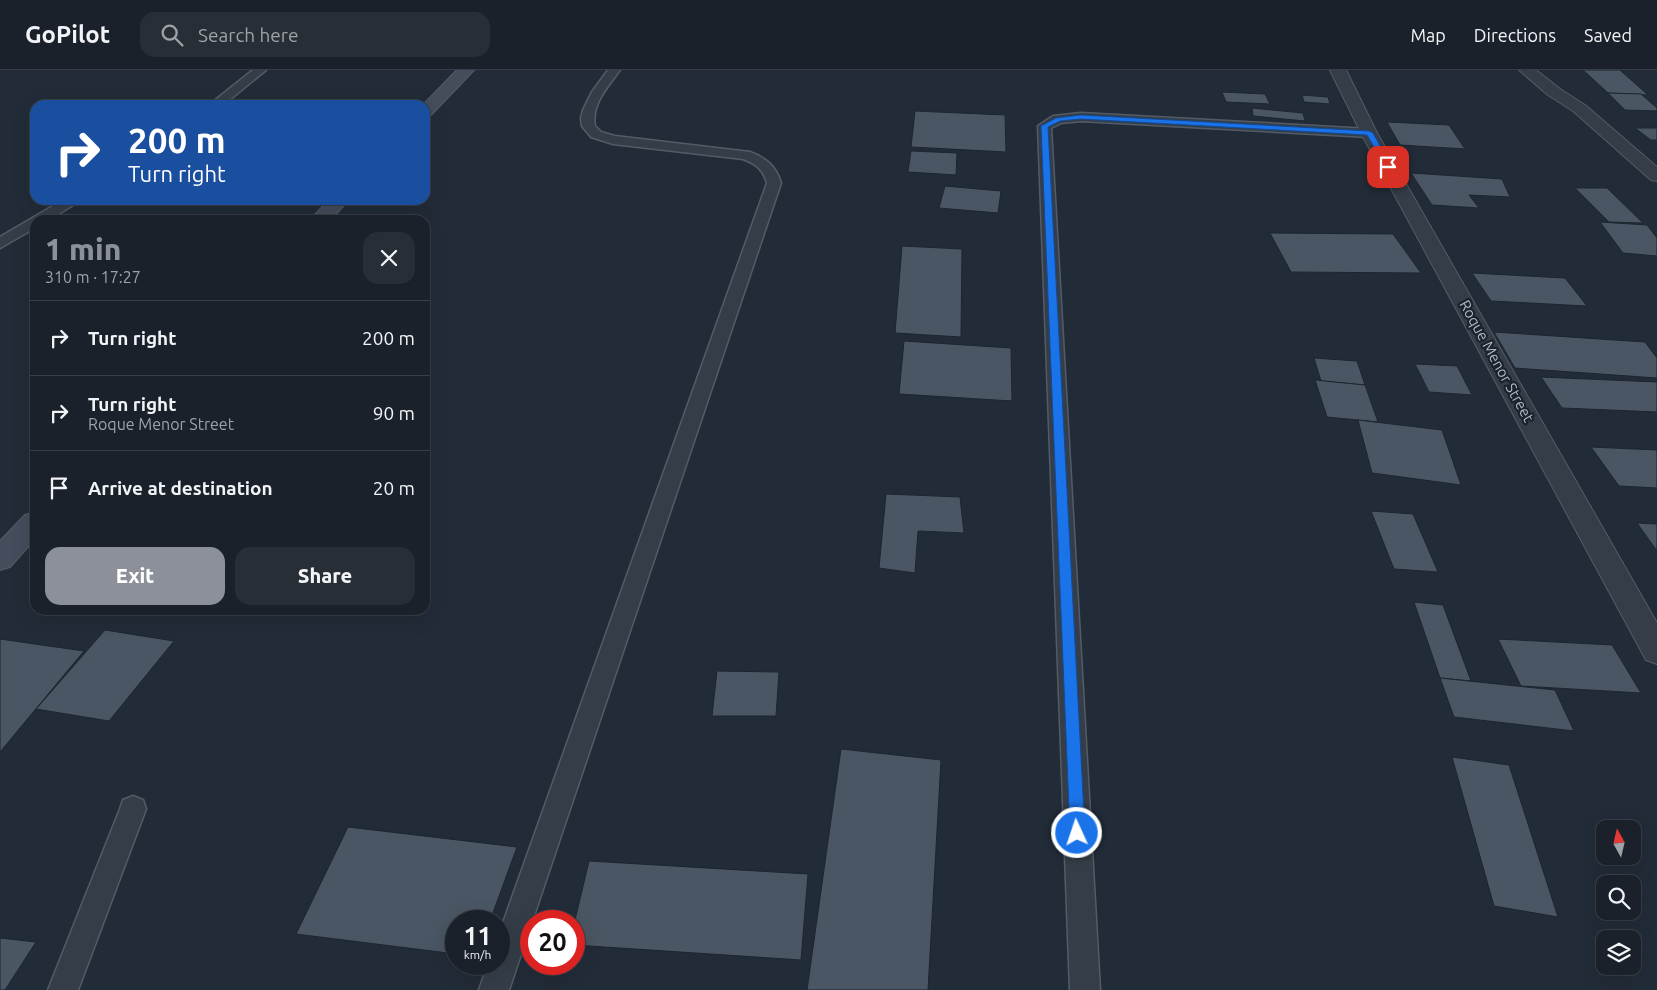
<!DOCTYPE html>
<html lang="en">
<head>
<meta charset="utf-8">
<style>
  body { margin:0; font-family:Ubuntu,sans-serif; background:#272e36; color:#f1f3f6; height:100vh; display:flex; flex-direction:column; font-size:19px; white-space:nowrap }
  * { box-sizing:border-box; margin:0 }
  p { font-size:16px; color:#9fa3a8 }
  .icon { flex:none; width:28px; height:28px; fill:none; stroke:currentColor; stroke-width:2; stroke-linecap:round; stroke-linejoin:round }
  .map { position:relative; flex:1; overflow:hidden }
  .sheet { position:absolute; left:30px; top:145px; width:400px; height:400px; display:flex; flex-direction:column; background:#1a212a; border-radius:15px; box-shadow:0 5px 20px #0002,0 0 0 1px #383e47 }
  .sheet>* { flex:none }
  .guide { position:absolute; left:30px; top:30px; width:400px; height:105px; border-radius:15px; box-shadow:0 5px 20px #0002,0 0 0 1px #383e47; background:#1a4fa0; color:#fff; overflow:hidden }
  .needle { width:32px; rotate:352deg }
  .buttons { position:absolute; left:1596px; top:750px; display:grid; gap:10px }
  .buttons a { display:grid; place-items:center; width:45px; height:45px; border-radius:10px; background:#1a212a; box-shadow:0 5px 20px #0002,0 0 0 1px #383e47; font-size:25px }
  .speed { position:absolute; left:445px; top:840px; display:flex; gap:10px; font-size:25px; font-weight:700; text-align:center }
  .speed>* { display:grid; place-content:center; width:65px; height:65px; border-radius:50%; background:#1a212a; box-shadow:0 5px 20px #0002,0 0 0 1px #383e47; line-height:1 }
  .speed small { font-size:12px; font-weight:400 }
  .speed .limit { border:8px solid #d22; background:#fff; color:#111 }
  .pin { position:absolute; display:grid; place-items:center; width:42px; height:42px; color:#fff; margin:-21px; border-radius:10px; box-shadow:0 2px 8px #0006 }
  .me { position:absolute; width:55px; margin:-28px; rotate:357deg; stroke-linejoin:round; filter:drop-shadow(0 0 4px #0008) }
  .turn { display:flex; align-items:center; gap:18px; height:105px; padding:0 15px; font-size:22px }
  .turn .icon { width:65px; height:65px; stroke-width:2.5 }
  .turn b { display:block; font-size:35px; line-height:42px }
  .round { display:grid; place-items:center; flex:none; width:52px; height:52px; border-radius:15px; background:#272e36 }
  .overview { display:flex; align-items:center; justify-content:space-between; height:85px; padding:0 15px }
  h1 { font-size:30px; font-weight:800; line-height:38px; color:#8c9099 }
  .action { display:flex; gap:10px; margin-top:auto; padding:10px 15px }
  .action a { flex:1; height:58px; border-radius:15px; background:#8c9099; color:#fff; font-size:20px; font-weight:800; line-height:58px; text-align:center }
  .action a+a { background:#272e36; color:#f1f3f6 }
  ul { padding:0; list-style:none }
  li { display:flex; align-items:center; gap:15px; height:75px; padding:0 15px; border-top:1px solid #383e47 }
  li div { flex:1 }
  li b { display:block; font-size:19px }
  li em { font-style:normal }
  header { display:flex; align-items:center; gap:30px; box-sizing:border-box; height:70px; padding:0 25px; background:#1a212a; border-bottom:1px solid #383e47 }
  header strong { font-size:24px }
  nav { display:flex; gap:28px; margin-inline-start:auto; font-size:18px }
  .search { width:350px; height:45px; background:#272e36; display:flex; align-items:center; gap:12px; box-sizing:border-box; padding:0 18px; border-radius:15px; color:#9fa3a8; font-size:19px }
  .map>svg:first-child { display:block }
</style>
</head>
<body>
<header>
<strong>GoPilot</strong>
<div class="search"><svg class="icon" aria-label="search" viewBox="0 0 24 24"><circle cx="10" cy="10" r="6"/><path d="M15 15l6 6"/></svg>Search here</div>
<nav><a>Map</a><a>Directions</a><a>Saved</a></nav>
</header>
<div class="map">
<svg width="1657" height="920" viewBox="0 0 1657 920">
  <rect width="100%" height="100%" fill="#222c38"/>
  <g fill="#4a5663" stroke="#1d252f">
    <path d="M 1583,0 L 1620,0 L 1648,25 L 1608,23 Z"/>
    <path d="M 1222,22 L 1265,24 L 1270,34 L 1226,32 Z"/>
    <path d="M 1608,23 L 1641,24 L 1657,38 L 1657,41 L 1625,40 Z"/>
    <path d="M 1302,25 L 1328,27 L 1330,34 L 1304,32 Z"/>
    <path d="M 1252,38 L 1303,43 L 1305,51 L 1253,46 Z"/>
    <path d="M 915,41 L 1005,45 L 1006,82 L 911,77 Z"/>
    <path d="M 1387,52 L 1449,55 L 1465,79 L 1400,75 Z"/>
    <path d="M 1635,58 L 1657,58 L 1657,70 L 1651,70 Z"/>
    <path d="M 911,81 L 957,83 L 956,105 L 908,102 Z"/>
    <path d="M 1411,103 L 1502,109 L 1510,127 L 1469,125 L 1479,138 L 1432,135 Z"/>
    <path d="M 945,116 L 1001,121 L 998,143 L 939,138 Z"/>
    <path d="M 1575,118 L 1607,118 L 1643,153 L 1609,152 Z"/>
    <path d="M 1600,152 L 1647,155 L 1657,168 L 1657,186 L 1623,183 Z"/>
    <path d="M 1270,163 L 1393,164 L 1421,203 L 1291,202 Z"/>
    <path d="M 902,176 L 962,179 L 961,267 L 895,263 Z"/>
    <path d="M 1472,203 L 1565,208 L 1587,236 L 1491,231 Z"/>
    <path d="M 1494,262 L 1645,272 L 1657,288 L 1657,308 L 1515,298 Z"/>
    <path d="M 904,271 L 1011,278 L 1012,331 L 899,324 Z"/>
    <path d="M 1314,288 L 1357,291 L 1365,315 L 1321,311 Z"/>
    <path d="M 1415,294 L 1457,296 L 1472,325 L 1429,322 Z"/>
    <path d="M 1541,307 L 1657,312 L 1657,342 L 1562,338 Z"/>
    <path d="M 1315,310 L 1365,315 L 1378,352 L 1327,347 Z"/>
    <path d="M 1358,350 L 1442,360 L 1461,415 L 1372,403 Z"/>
    <path d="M 1591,377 L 1657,380 L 1657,418 L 1619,416 Z"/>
    <path d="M 886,424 L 960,427 L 964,463 L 918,461 L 915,503 L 879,498 Z"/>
    <path d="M 1371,441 L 1413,444 L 1438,502 L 1394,499 Z"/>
    <path d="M 1637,453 L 1657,454 L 1657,481 Z"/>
    <path d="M 1414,532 L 1443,535 L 1471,611 L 1440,608 Z"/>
    <path d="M 105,560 L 174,571 L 109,651 L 36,639 Z"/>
    <path d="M 0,569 L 84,581 L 0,682 Z"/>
    <path d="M 1498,569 L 1612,575 L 1641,623 L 1521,616 Z"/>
    <path d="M 717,601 L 779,602 L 776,646 L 712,646 Z"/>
    <path d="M 1440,608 L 1555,620 L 1574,661 L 1454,647 Z"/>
    <path d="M 841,679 L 941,690 L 928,920 L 807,920 Z"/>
    <path d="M 1452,687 L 1509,695 L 1558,847 L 1494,836 Z"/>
    <path d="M 348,757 L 517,777 L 490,851 L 456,851 L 456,884 L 296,864 Z"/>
    <path d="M 589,791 L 808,804 L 801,890 L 574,875 L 574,854 Z"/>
    <path d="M 0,868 L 36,872 L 5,920 L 0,920 Z"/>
  </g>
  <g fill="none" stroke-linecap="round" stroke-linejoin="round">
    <defs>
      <g id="service">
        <path d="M 253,0 L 266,0 L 223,35 L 209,35 Z"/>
        <path d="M 608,0 L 620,0 C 608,17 591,34 595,56 L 601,62 L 615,66 L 750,82 C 766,88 776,96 781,113 L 509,920 L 479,920 L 488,894 L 499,894 L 499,864 L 767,113 C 763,99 756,94 743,89 L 613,74 L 591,67 L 582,56 L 581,48 L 583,40 L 592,22 Z"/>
        <path d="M 1081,43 L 1369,59 L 1376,63 L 1369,67 L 1081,51 L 1061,53 L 1051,58 L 1100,920 L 1070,920 L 1038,56 L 1053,46 Z"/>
        <path d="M 63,130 L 81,130 L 49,150 L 35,150 L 35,158 L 0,178 L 0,167 Z"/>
        <path d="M 133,726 L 143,730 L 146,739 L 78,920 L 48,920 L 120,739 L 123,730 Z"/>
      </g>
      <path id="minor" d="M 1519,0 L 1536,0 L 1560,19 L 1585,35 L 1657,97 L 1657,111 L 1651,110 L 1573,41 L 1548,25 Z"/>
      <path id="tertiary" d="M 1330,0 L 1346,0 L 1377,63 L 1657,553 L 1657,594 L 1646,590 L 1361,63 Z"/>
      <g id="secondary">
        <path d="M 457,0 L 474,0 L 431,45 L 425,47 L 425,35 L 423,35 Z"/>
        <path d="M 329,130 L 348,130 L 331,150 L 310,150 Z"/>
        <path d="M 35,442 L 35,469 L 10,497 L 0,500 L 0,471 L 25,445 Z"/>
      </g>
    </defs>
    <use href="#service" stroke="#535c66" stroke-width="3"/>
    <use href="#minor" stroke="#535c66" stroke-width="2"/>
    <use href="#tertiary" stroke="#535c66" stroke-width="2"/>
    <use href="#secondary" stroke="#535c66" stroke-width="2"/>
    <use href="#service" fill="#353e48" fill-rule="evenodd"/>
    <use href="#minor" fill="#353e48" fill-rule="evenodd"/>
    <use href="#tertiary" fill="#353e48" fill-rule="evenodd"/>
    <use href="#secondary" fill="#444d5b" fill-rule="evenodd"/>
  </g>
  <path fill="#1a73e8" stroke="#114b97" d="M 1081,45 L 1369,61 L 1373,63 L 1392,97 L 1386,98 L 1367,65 L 1081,49 L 1060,51 L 1048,57 L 1085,763 L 1082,768 L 1077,770 L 1072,768 L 1070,763 L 1041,56 L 1056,48 Z"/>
  <g text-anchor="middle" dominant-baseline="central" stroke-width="4.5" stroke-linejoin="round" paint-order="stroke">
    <g font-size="15" fill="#b0b9c4" stroke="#1b232d">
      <text transform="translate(1497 291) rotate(61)">Roque Menor Street</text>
    </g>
  </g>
</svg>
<div class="buttons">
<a><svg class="needle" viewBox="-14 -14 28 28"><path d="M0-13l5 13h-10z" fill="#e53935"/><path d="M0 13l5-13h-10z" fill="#9fa3a8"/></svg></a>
<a><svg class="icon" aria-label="search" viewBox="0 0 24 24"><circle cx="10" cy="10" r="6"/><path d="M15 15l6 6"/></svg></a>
<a><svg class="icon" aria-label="layers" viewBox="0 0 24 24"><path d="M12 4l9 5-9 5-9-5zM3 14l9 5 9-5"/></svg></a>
</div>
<div class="speed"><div>11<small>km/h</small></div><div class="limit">20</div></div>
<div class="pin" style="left:1388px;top:97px;background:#d93025"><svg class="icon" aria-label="arrive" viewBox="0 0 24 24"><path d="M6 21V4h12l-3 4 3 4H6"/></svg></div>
<svg class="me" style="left:1077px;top:763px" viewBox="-20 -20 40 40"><circle r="17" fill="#1a73e8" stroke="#fff" stroke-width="3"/><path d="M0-11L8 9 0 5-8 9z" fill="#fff"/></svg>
<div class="guide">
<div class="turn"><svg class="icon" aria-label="right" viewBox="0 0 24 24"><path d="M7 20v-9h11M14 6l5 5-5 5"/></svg><div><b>200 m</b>Turn right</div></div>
</div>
<section class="sheet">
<div class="overview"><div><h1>1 min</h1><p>310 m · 17:27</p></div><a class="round"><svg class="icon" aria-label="close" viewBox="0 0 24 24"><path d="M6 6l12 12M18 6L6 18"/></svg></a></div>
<ul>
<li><svg class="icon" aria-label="right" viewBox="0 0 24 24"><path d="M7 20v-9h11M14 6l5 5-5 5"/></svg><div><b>Turn right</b></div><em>200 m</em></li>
<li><svg class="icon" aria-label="right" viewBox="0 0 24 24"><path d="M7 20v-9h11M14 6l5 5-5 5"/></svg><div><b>Turn right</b><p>Roque Menor Street</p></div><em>90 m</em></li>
<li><svg class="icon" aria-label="arrive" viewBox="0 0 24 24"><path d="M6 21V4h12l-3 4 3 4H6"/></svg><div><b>Arrive at destination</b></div><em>20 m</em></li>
</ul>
<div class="action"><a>Exit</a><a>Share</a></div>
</section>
</div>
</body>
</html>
